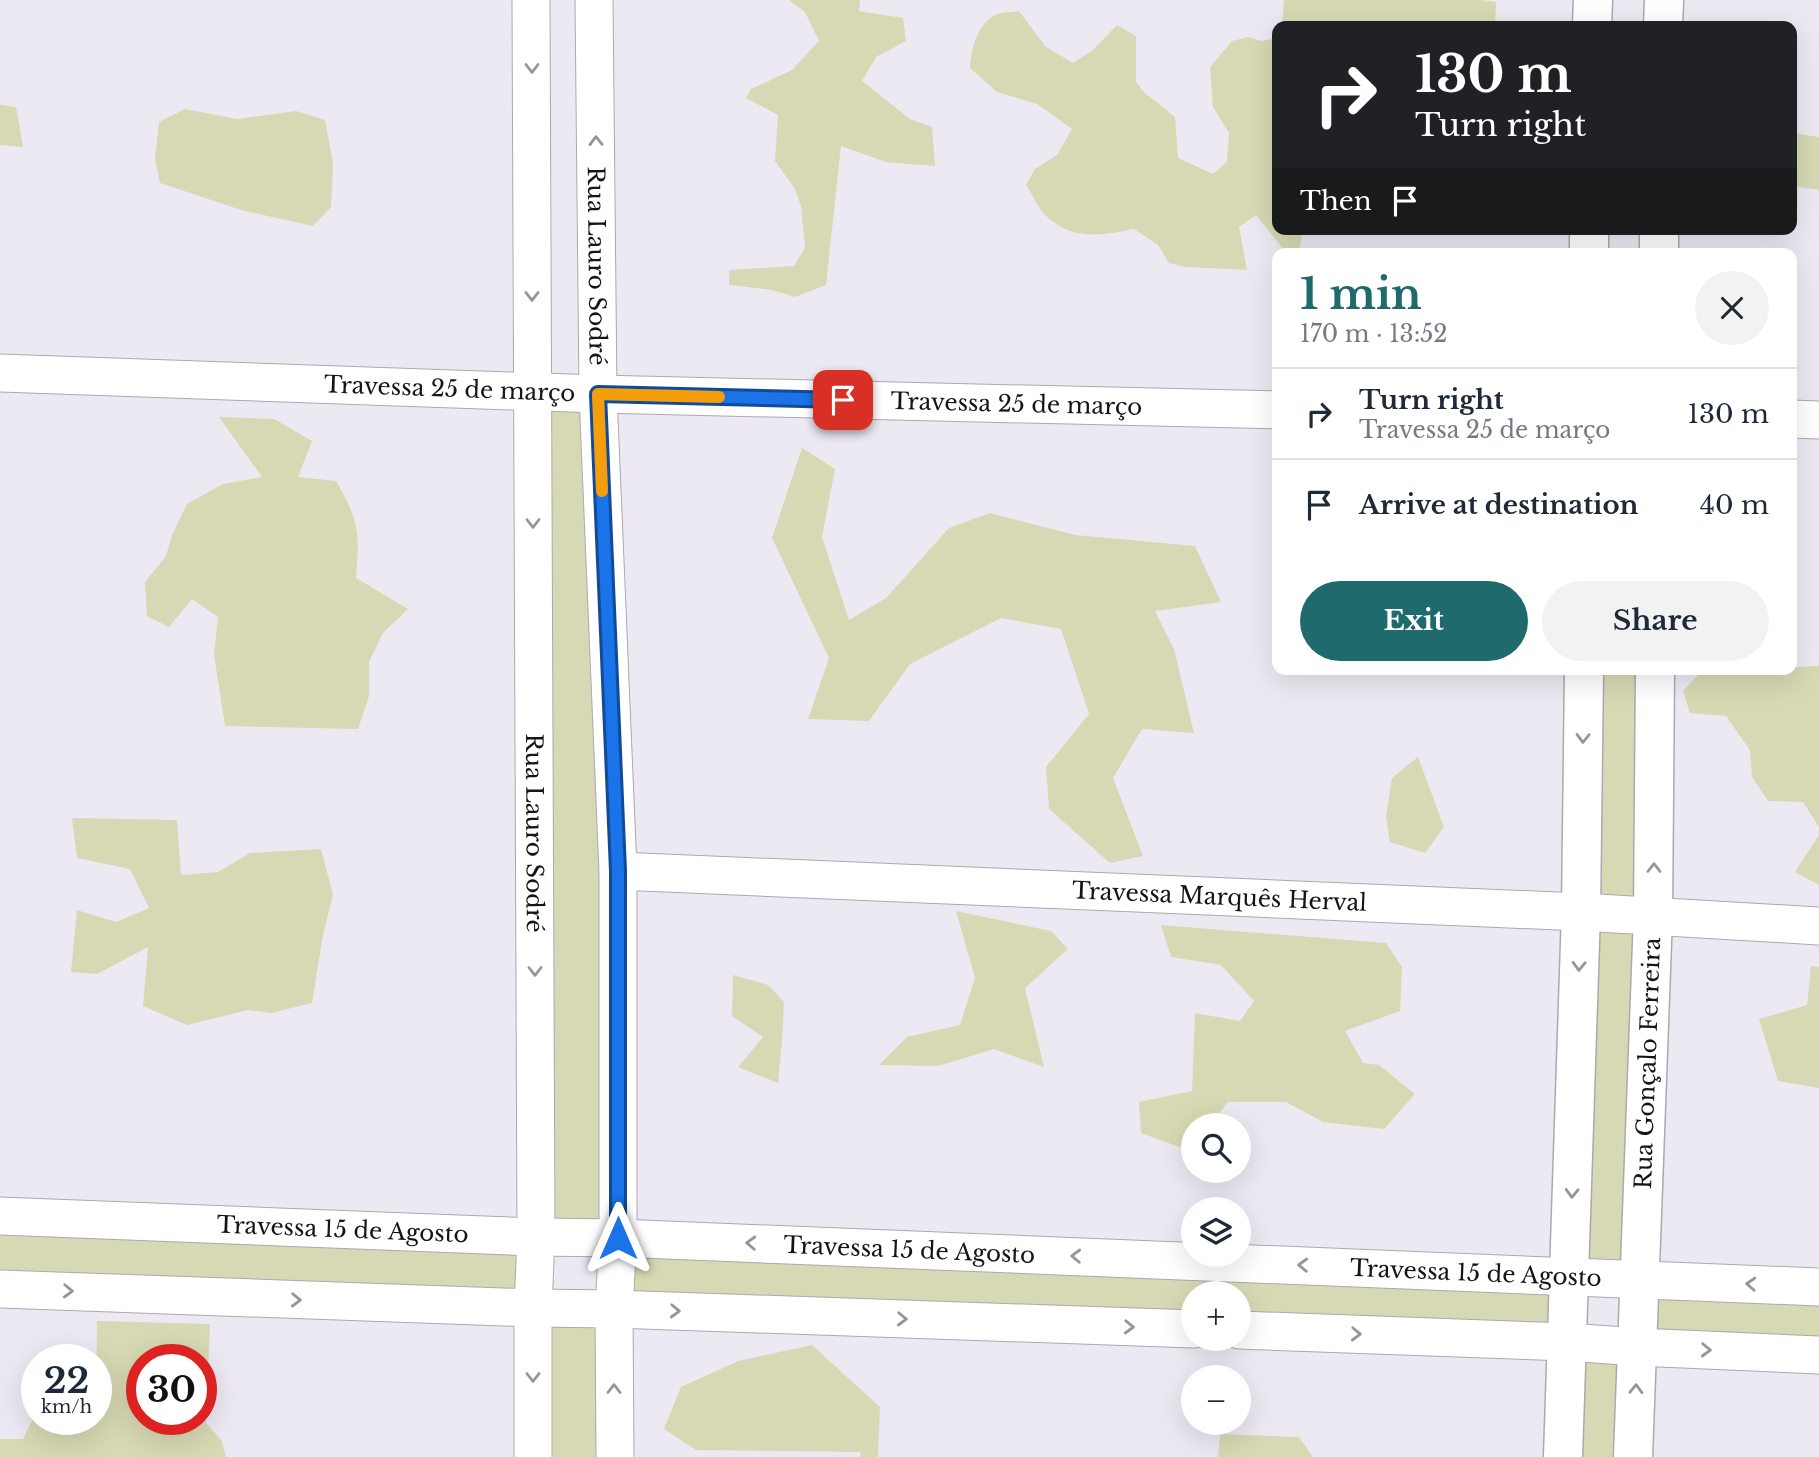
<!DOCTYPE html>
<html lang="en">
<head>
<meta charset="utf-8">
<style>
  body { margin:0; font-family:"Libre Baskerville",serif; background:#f2f2f3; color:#1f2937; height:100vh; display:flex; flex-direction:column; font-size:26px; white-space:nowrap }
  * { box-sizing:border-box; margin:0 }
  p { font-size:23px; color:#747a83 }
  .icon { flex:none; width:38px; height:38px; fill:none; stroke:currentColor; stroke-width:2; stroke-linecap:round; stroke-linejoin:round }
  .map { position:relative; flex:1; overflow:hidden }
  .side { position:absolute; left:1272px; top:248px; width:525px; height:427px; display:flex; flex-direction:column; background:#fff; border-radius:14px; box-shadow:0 7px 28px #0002 }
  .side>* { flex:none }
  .guide { position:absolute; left:1272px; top:21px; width:525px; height:214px; border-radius:14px; box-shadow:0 7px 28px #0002; background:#202124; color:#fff; overflow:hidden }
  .buttons { position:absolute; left:1181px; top:1113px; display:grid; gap:14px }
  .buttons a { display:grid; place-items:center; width:70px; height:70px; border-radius:50%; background:#fff; box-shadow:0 7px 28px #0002; font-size:35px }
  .speed { position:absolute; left:21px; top:1344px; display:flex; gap:14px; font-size:35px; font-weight:700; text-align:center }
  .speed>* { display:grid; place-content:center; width:91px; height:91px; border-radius:50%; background:#fff; box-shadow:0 7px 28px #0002; line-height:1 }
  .speed small { font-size:18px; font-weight:400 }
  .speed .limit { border:10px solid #d22; background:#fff; color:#111 }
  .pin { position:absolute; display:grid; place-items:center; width:60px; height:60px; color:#fff; margin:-30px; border-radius:14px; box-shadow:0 4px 10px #0006 }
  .me { position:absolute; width:77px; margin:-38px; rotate:0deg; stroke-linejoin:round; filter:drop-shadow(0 0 5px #0008) }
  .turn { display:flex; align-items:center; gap:24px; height:147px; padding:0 28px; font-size:32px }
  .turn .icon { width:91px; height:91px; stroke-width:2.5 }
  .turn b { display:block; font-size:49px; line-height:60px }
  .then { display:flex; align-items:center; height:66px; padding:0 28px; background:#0003; gap:14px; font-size:26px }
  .round { display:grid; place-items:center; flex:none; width:74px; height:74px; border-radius:37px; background:#f2f2f3 }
  .headline { display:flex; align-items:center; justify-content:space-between; height:119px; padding:0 28px }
  h1 { font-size:42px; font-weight:700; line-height:52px; color:#1e6a6d }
  .cta { display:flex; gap:14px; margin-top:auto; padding:14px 28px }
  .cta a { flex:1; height:80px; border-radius:42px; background:#1e6a6d; color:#fff; font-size:28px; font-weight:700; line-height:80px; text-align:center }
  .cta a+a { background:#f2f2f3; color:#1f2937 }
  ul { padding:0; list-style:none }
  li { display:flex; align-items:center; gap:21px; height:91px; padding:0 28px; border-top:2px solid #e0e1e3 }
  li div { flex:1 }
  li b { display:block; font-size:26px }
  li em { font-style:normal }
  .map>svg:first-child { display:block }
</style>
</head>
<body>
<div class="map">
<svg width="1819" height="1457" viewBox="0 0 1819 1457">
  <rect width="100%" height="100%" fill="#ede9f3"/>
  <g fill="#d7d9b4" fill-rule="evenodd">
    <path d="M 789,0 L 860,0 L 859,11 L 903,18 L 906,41 L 876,57 L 862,81 L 910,119 L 932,127 L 935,166 L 886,162 L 841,146 L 826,285 L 795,297 L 772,290 L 729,285 L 729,270 L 794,266 L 805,248 L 801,206 L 795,189 L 775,161 L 778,115 L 746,98 L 751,89 L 792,70 L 819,41 L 805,12 Z"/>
    <path d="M 1284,0 L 1481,0 L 1496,2 L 1495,26 L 1282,26 Z"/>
    <path d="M 1019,11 L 1045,46 L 1073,63 L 1092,51 L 1117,25 L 1136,36 L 1136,82 L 1145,93 L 1175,117 L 1178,158 L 1213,174 L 1227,162 L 1229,133 L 1213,107 L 1210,67 L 1232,41 L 1248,37 L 1261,41 L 1277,38 L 1278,229 L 1303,229 L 1299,254 L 1287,254 L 1256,215 L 1239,227 L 1247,270 L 1186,267 L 1169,263 L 1158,245 L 1134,229 C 1102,236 1070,241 1044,214 C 1037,206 1032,194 1026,185 L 1035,169 L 1057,155 L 1072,129 L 1037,104 L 997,92 L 970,68 C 971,50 977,23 997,14 C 1003,12 1013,12 1019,11 Z"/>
    <path d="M 0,105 L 16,107 L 23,147 L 0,145 Z"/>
    <path d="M 185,109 L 237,119 L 296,111 L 325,120 L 333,163 L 331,207 L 313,226 L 241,210 L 160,183 L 155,159 L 159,122 Z"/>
    <path d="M 1792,133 L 1819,137 L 1819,190 L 1792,186 Z"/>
    <path d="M 533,391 L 598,394 L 618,1238 L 1569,1275 L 1584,670 L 1655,670 L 1640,1278 L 1819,1287 L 1819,1355 L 1638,1348 L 1633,1457 L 1563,1457 L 1568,1342 L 1239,1330 L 1239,1293 L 1194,1293 L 1193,1329 L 615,1309 L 615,1457 L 533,1457 L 533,1309 L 0,1289 L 0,1216 L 536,1237 ZM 536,1237 L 618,1238 L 614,1309 L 533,1308 ZM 1569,1275 L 1640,1279 L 1637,1347 L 1568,1342 Z"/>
    <path d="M 219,417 L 274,419 L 312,441 L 298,477 L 336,481 C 359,521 360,532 356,578 L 408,609 L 383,633 L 369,662 L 369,696 L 358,729 L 225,726 L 214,654 L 218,617 L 192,599 L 169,627 L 147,616 L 145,582 L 166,556 L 172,535 L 187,504 L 223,484 L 262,477 Z"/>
    <path d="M 802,448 L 835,469 L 822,537 L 849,620 L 886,598 L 949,528 L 990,513 L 1075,535 L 1195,546 L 1221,602 L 1155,611 L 1174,649 L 1194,733 L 1142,729 L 1113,778 L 1143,856 L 1110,863 L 1049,809 L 1046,767 L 1089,714 L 1061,629 L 1001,618 L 910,664 L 869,721 L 808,719 L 829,658 L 772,538 Z"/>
    <path d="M 1819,666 L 1819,827 L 1803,802 L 1768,801 L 1752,777 L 1750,750 L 1726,716 L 1690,713 L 1683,691 L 1700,673 L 1764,674 L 1765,670 L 1792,670 L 1792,667 Z"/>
    <path d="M 1418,757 L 1444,827 L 1425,853 L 1390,842 L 1386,817 L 1392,778 Z"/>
    <path d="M 72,818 L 177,820 L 181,875 L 218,872 L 250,853 L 321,849 L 333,895 L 323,935 L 312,1003 L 271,1013 L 248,1010 L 187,1025 L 143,1006 L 148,947 L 97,974 L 71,972 L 77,910 L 116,922 L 149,908 L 130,869 L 77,858 Z"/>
    <path d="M 1819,835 L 1819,885 L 1795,872 Z"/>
    <path d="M 956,911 L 1051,931 L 1068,949 L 1025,988 L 1044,1067 L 994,1049 L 938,1066 L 879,1065 L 907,1037 L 960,1025 L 975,978 Z"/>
    <path d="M 1161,925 L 1386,943 L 1402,967 L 1400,1011 L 1345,1031 L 1363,1063 L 1379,1065 L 1415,1094 L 1384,1129 L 1323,1122 L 1286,1102 L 1228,1102 L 1210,1125 L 1194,1125 L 1193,1147 L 1190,1151 L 1141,1133 L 1139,1102 L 1192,1091 L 1195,1013 L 1240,1021 L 1254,1001 L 1221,965 L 1171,957 Z"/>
    <path d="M 1811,966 L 1819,967 L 1819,1088 L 1778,1081 L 1759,1019 L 1807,1005 Z"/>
    <path d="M 733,975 L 768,985 L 784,1002 L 782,1041 L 778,1083 L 738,1067 L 763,1037 L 732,1016 Z"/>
    <path d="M 97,1321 L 210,1324 L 206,1423 L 222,1441 L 226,1457 L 0,1457 L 0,1439 L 23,1439 L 37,1410 L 37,1419 L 96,1419 ZM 142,1360 L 201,1360 L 201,1419 L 142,1419 Z"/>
    <path d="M 812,1345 L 880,1407 L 878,1457 L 861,1457 L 860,1452 L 696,1450 L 664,1429 L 681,1387 L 738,1361 Z"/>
    <path d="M 1220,1434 L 1299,1437 L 1313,1457 L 1218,1457 Z"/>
  </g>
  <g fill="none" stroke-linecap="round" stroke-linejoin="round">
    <defs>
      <g id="minor">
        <path id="s1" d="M 531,0 L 536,1237 L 533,1308 L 533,1457"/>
        <path id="s2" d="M 594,0 L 598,394 L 618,871 L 618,1238 L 614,1309 L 615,1457"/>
        <path id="s3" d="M 0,373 L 598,394 L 1278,410"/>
        <path d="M 1792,419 L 1819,420"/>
        <path id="s4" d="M 618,871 L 1581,912 L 1819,926"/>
        <path id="s5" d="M 0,1216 L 536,1237 L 618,1238 L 1819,1287"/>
        <path d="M 0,1289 L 533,1308 L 614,1309 L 1194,1329"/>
        <path d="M 1239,1330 L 1568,1342 L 1637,1347 L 1819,1355"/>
      </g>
      <g id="tertiary">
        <path d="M 1592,26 L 1593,0"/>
        <path d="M 1663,26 L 1664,0"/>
        <path d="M 1589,254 L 1589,229"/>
        <path d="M 1659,254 L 1659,229"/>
        <path d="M 1563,1457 L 1581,912 L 1584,670"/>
        <path id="s6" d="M 1633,1457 L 1653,916 L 1655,670"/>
      </g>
    </defs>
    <use href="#minor" stroke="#aca8b1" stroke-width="39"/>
    <use href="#tertiary" stroke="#aca8b1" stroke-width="41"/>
    <use href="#minor" stroke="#fff" stroke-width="37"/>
    <use href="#tertiary" stroke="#fff" stroke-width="38"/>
  </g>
  <defs><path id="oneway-chevron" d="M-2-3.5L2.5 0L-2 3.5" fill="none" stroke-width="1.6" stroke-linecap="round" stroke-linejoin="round" transform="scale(1.75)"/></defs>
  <g stroke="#969597">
    <use href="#oneway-chevron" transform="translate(532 68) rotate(90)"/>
    <use href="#oneway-chevron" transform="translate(596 141) rotate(-91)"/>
    <use href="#oneway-chevron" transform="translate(532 296) rotate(90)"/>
    <use href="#oneway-chevron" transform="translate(533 523) rotate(90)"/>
    <use href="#oneway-chevron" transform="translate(1583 738) rotate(91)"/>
    <use href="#oneway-chevron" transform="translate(1654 868) rotate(-90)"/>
    <use href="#oneway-chevron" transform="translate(1579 966) rotate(92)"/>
    <use href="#oneway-chevron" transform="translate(535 971) rotate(90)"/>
    <use href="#oneway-chevron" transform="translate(1572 1193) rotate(92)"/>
    <use href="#oneway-chevron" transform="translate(751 1243) rotate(-178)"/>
    <use href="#oneway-chevron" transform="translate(1076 1256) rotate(-178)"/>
    <use href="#oneway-chevron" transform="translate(1303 1265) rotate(-178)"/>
    <use href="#oneway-chevron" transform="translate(1751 1284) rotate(-177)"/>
    <use href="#oneway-chevron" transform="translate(68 1291) rotate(2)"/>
    <use href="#oneway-chevron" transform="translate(296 1300) rotate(2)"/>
    <use href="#oneway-chevron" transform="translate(675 1311) rotate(2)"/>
    <use href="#oneway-chevron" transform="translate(902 1319) rotate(2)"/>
    <use href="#oneway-chevron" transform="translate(1129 1327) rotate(2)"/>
    <use href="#oneway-chevron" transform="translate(1356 1334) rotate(2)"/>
    <use href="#oneway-chevron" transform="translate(1706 1350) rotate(2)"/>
    <use href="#oneway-chevron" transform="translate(533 1377) rotate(90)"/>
    <use href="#oneway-chevron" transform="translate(614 1389) rotate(-90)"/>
    <use href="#oneway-chevron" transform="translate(1636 1389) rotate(-88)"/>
  </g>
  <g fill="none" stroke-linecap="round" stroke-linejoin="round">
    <defs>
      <path id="route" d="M 618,1238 L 618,871 L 598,394 L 843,400"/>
    </defs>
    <use href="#route" stroke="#114b97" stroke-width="18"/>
    <use href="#route" stroke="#1a73e8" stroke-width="12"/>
    <path stroke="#f59e0b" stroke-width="12" d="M 602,491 L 598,394 L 719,397"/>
  </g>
  <g text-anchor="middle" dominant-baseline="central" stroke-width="7" stroke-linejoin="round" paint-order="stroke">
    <g font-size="23" fill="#151417" stroke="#ede9f3">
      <text stroke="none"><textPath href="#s2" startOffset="266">Rua Lauro Sodré</textPath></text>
      <text stroke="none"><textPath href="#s3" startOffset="450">Travessa 25 de março</textPath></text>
      <text stroke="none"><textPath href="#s3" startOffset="1017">Travessa 25 de março</textPath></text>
      <text stroke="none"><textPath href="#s1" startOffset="833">Rua Lauro Sodré</textPath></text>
      <text stroke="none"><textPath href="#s4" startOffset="602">Travessa Marquês Herval</textPath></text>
      <text stroke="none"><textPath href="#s6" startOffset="394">Rua Gonçalo Ferreira</textPath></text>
      <text stroke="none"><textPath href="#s5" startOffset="343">Travessa 15 de Agosto</textPath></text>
      <text stroke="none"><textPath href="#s5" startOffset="910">Travessa 15 de Agosto</textPath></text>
      <text stroke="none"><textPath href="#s5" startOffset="1477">Travessa 15 de Agosto</textPath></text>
    </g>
  </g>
</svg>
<div class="buttons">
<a><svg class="icon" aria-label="search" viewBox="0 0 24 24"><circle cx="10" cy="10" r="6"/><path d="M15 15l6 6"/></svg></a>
<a><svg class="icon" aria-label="layers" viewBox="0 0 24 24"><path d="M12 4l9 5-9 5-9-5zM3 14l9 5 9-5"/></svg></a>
<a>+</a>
<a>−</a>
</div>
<div class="speed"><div>22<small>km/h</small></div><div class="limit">30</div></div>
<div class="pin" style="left:843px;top:400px;background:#d93025"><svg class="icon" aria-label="arrive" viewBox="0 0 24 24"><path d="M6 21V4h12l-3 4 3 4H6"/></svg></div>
<svg class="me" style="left:618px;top:1238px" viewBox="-20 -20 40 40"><path d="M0-17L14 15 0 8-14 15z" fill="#1a73e8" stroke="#fff" stroke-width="4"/></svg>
<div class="guide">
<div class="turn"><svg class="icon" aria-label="right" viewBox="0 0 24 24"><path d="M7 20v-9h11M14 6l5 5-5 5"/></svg><div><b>130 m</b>Turn right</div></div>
<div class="then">Then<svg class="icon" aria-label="arrive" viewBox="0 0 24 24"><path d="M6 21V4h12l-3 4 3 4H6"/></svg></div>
</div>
<section class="side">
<div class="headline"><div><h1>1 min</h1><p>170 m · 13:52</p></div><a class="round"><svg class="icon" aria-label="close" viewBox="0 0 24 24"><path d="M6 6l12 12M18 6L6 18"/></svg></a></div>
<ul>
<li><svg class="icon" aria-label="right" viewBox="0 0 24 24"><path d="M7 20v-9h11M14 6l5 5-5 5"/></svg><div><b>Turn right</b><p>Travessa 25 de março</p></div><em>130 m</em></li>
<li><svg class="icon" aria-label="arrive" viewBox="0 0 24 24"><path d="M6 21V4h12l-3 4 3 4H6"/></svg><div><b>Arrive at destination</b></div><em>40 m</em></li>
</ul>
<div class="cta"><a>Exit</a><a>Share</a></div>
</section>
</div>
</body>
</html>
